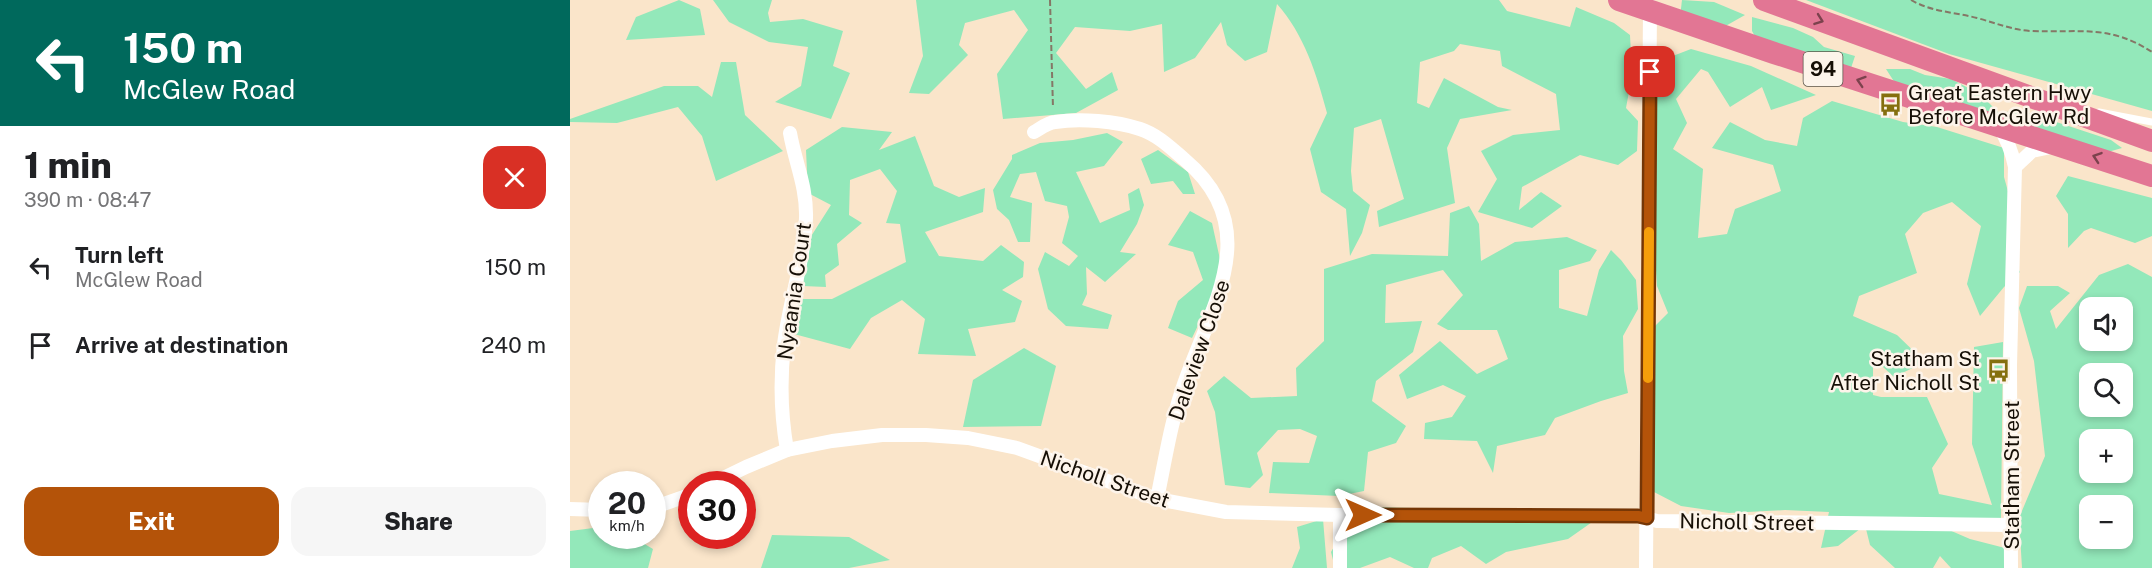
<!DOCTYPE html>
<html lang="en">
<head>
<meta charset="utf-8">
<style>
  body { margin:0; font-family:"Public Sans",sans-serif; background:#f6f6f6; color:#202124; height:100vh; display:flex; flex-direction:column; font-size:22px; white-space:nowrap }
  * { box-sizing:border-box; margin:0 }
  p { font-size:20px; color:#757577 }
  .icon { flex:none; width:33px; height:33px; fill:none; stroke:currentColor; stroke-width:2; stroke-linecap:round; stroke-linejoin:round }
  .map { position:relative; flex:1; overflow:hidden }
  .side { display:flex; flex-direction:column; background:#fff; width:570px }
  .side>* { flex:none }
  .banner { background:#00695c; color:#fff; overflow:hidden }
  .tools { position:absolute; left:1509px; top:297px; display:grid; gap:12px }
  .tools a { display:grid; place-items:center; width:54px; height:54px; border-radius:12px; background:#fff; box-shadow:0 3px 9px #0003; font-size:30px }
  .speed { position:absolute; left:18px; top:471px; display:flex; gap:12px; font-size:30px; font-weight:700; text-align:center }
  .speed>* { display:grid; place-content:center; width:78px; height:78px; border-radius:50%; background:#fff; box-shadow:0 3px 9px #0003; line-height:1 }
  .speed small { font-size:15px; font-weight:400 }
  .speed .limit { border:9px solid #d22; background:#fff; color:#111 }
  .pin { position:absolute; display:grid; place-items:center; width:51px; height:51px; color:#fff; margin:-26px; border-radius:12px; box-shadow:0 3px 9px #0006 }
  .me { position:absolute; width:66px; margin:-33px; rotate:90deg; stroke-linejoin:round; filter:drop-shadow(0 0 4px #0008) }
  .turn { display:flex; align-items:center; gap:21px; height:126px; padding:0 24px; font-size:27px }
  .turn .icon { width:78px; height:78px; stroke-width:2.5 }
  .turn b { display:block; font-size:42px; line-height:51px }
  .round { display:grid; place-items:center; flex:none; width:63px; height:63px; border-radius:18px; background:#f6f6f6 }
  .head { display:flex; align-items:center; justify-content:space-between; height:102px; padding:0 24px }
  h1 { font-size:36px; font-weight:800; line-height:45px }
  .cta { display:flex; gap:12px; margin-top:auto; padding:12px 24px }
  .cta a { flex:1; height:69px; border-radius:18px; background:#b45309; color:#fff; font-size:24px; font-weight:800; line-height:69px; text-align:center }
  .cta a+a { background:#f6f6f6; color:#202124 }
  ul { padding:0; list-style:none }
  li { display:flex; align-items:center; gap:18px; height:78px; padding:0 24px }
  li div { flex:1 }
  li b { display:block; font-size:22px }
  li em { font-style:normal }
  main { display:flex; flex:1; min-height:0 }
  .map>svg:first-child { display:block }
</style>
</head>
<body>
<main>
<section class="side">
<div class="banner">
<div class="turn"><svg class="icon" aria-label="left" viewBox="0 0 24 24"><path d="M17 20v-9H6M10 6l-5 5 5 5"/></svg><div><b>150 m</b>McGlew Road</div></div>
</div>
<div class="head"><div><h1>1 min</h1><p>390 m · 08:47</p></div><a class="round" style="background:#d93025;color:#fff"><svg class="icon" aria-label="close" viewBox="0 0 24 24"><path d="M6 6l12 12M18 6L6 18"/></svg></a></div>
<ul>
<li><svg class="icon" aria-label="left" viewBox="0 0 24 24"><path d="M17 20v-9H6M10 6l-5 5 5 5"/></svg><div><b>Turn left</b><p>McGlew Road</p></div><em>150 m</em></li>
<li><svg class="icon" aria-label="arrive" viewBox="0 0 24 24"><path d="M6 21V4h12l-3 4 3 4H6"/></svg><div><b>Arrive at destination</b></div><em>240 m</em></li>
</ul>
<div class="cta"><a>Exit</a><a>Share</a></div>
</section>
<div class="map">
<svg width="1582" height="568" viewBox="0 0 1582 568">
  <rect width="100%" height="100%" fill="#fae5ca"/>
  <g fill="#93e8ba" fill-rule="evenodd">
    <path d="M 109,0 L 130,9 L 135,35 L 56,40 L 66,17 Z"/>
    <path d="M 143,0 L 202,0 L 198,13 L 200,22 L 233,19 L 273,31 L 263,66 L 280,73 L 261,119 L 205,102 L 231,86 L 238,47 L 199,42 L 159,22 Z"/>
    <path d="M 346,0 L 929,0 L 937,11 L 1000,27 L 1006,7 L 1044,23 L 1060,35 L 1062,75 L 1056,108 L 1068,121 L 1067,151 L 1048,165 L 1010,155 L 952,187 L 949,210 L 971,192 L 992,206 L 962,228 L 908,212 L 927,179 L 911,151 L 943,135 L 990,130 L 986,94 L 932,66 L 930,51 L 890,44 L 884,51 L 850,62 L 847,103 L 859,108 L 874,78 L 928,107 L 942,110 L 890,119 L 877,148 L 885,203 L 809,227 L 807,211 L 834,199 L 811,119 L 784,128 L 781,171 L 783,191 L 800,205 L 792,233 L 780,256 L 776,209 L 751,192 L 740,149 L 757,113 C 747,75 734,34 707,4 L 697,52 L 675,61 L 657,45 L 651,22 L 625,58 L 594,72 L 592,24 L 560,31 L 505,27 L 486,53 L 516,89 L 542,72 L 548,90 L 506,113 L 433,119 L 427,74 L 458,30 L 444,10 L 395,23 L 389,45 L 398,55 L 359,94 L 339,93 L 353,56 Z"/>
    <path d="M 1112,0 L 1144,2 L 1175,15 L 1152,28 L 1110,17 Z"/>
    <path d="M 1236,0 L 1582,0 L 1582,111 L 1379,54 Z"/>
    <path d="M 1182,17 L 1223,28 L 1243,37 L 1254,47 L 1285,56 L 1280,71 L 1187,40 L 1182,31 Z"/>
    <path d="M 1121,49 L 1181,66 L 1246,95 L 1201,110 L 1192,87 L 1160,107 L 1138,72 L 1131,69 L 1106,99 L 1117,123 L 1103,149 L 1133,169 L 1128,238 L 1157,234 L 1165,209 L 1211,191 L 1203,165 L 1142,148 L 1160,122 L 1195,140 L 1227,146 L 1233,118 L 1262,101 L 1333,122 L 1367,127 L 1434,148 L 1434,177 L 1439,195 L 1437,250 L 1450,272 L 1434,287 L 1410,316 L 1397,284 L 1411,226 L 1382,202 L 1353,213 L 1335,234 L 1347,273 L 1289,296 L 1283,316 L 1327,335 L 1355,362 L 1324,377 L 1303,358 L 1303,395 L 1311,397 L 1357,397 L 1378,444 L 1362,468 L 1369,494 L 1422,505 L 1402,444 L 1404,347 L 1433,342 L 1431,518 L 1387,522 L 1356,520 L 1400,539 L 1435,548 L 1435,568 L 1381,568 L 1370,556 L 1363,568 L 1325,568 L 1300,545 L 1295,525 L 1268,546 L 1251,548 L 1259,512 L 1215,510 L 1159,513 L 1111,506 L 1084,492 L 1082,440 L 1082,329 L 1098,313 L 1087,286 L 1082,207 L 1083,104 L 1095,59 Z"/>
    <path d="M 151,62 L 166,62 L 175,115 L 213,151 L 146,181 L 132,136 L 108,107 L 47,123 L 0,122 L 0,119 L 94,86 L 128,86 L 142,97 Z"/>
    <path d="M 1316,69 L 1340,69 L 1355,75 L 1381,79 L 1410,94 L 1429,113 L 1450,110 L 1541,140 L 1552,148 L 1531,154 L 1325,83 Z"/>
    <path d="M 272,127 L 322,132 L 309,150 L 345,136 L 364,186 L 389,197 L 415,188 L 413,212 L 355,232 L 369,256 L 413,261 L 431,245 L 454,262 L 453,277 L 432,290 L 452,301 L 445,322 L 398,329 L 406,356 L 348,354 L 355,319 L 332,300 L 301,318 L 280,349 L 224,334 L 219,320 L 231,299 L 262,299 L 336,262 L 330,224 L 316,223 L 327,191 L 310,169 L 280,180 L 279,215 L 292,223 L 267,244 L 269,265 L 255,275 L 256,287 L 233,286 L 238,241 L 261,205 L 238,193 L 236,150 Z"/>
    <path d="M 537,133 L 553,142 L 534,166 L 506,172 L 530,223 L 560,210 L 558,194 L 569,188 L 574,205 L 567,224 L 550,252 L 566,254 L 535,282 L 516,267 L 517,294 L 512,305 L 542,315 L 538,329 L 496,326 L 478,309 L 468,269 L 475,252 L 499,266 L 508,256 L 492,243 L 499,217 L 497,206 L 475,201 L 466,172 L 450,174 L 440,197 L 462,203 L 460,242 L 448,242 L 439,220 L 427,209 L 423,190 L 442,159 L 442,155 L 470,143 L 503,140 Z"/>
    <path d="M 588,150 L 618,172 L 625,194 L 613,194 L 603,181 L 581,184 L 571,159 Z"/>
    <path d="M 1498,176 L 1582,198 L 1582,236 L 1565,243 L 1521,228 L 1514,231 L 1498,248 L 1498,214 L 1486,196 Z"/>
    <path d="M 899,206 L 909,224 L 911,261 L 945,242 L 997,237 L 1027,250 L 1020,261 L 989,270 L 989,308 L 1017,316 L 1029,270 L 1041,250 L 1051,260 L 1066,280 L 1068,309 L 1053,336 L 1054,371 L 1058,393 L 1031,401 L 985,418 L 975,435 L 927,446 L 923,473 L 907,441 L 854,439 L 855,423 L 882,417 L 896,396 L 873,385 L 837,399 L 829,375 L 870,341 L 907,374 L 938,359 L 927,330 L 878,330 L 867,324 L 893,295 L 873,270 L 816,285 L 815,323 L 852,321 L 843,352 L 806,381 L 802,401 L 836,426 L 826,443 L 798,452 L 794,491 L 769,496 L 699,493 L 703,462 L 739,463 L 747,436 L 730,429 L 708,430 L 687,453 L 693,475 L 680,488 L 655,485 L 645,412 L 637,391 L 654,376 L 681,398 L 727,396 L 726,368 L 754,341 L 754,269 L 802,254 L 878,256 L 880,213 Z"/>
    <path d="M 620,211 L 642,223 L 653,273 L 622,338 L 598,328 L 608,301 L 633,280 L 623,252 L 598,245 Z"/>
    <path d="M 1558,264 L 1582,277 L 1582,568 L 1452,568 L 1449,518 L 1475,456 L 1464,361 L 1449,308 L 1457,286 L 1488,286 L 1500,293 L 1480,311 L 1486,329 L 1529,275 ZM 1520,308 L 1552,308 L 1552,340 L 1520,340 ZM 1520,374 L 1552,374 L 1552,406 L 1520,406 ZM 1520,440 L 1552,440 L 1552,472 L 1520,472 ZM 1520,506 L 1552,506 L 1552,538 L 1520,538 Z"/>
    <path d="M 454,348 L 486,366 L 471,426 L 393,427 L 403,380 Z"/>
    <path d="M 787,507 L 842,508 L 905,515 L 1035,513 L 998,539 L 936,552 L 916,564 L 891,546 L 862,558 L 858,568 L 844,568 L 820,557 L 790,568 L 765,568 L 761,552 Z"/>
    <path d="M 753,519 L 757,568 L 722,568 L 730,548 L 727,527 Z"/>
    <path d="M 31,527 L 32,536 L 61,536 L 83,549 L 78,568 L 0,568 L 0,531 Z"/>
    <path d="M 202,535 L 279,537 L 320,560 L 279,568 L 191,568 Z"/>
  </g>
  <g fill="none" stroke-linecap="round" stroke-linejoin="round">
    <g stroke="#857766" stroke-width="2" stroke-dasharray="6 3" stroke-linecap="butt">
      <path d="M 480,0 L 483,108"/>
      <path d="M 1341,0 C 1362,12 1384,12 1407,18 C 1426,23 1442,30 1461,31 C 1509,33 1539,24 1582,52"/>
    </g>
    <path stroke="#fff" stroke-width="7" d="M 1529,112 L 1582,122"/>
    <g stroke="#fff" stroke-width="14">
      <path d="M 1429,127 C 1438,140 1442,152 1445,167 L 1440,366 L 1441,568"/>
      <path d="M 464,132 C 471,128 477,123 485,122 C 510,118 546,121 570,129 C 588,135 601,148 615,160 C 696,228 641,306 614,384 C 601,421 595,461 587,499"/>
      <path d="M 1445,167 L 1462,151 L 1481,147"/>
      <path d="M 217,450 C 211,416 210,380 214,345 C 219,302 234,262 236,218 C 237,187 225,162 220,133"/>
      <path d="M 141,484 L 176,467 L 217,450 L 262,441 L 312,435 L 356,435 L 398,438 L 447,448 L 587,499 L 656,512 L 770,515 L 1068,516 L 1087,521 L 1441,525"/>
      <path d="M 82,508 L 122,494"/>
      <path d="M 0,509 L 32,510"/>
      <path d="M 770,515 L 770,568"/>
      <path d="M 1076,568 L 1080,6"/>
    </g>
    <g stroke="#e27694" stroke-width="22">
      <path d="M 1049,0 L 1204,53 L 1582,176"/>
      <path d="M 1194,0 L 1582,141"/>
    </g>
  </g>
  <defs><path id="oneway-chevron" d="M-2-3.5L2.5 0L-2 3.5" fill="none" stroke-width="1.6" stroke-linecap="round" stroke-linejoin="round" transform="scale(1.5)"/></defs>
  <g stroke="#7c424d">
    <use href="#oneway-chevron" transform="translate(1249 20) rotate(20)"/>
    <use href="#oneway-chevron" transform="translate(1291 81) rotate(-162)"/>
    <use href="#oneway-chevron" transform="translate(1527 157) rotate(-161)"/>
  </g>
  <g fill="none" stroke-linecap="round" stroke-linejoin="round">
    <defs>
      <path id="route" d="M 793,515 L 1068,516 L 1077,518 L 1080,72"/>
    </defs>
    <use href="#route" stroke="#753606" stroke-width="15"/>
    <use href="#route" stroke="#b45309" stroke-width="10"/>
    <path stroke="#f59e0b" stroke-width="10" d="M 1078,378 L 1079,232"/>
  </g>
  <defs>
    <symbol id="bus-bare" viewBox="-9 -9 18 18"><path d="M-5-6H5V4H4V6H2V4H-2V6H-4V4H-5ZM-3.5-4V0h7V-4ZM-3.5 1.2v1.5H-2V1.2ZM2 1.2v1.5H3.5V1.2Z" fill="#856f0f" stroke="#fdf4ea" stroke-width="2.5" paint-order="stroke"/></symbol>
  </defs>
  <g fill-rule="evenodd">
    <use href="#bus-bare" x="1304" y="88" width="33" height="33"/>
    <use href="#bus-bare" x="1412" y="354" width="33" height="33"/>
  </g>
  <g text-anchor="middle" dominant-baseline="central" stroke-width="5" stroke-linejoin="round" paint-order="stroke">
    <rect fill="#fdf4ea" stroke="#5b544a" stroke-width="1.5" x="1233.5" y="52" width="39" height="34" rx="4.5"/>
    <g font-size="20" font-weight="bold" fill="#160f06">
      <text x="1253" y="69">94</text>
    </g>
    <g font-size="21" fill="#160f06" stroke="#fdf4ea" text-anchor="start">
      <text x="1338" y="92">Great Eastern Hwy<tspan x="1338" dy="24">Before McGlew Rd</tspan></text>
      <text x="1410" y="358" text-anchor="end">Statham St<tspan x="1410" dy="24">After Nicholl St</tspan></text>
    </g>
    <g font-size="21" fill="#160f06" stroke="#fdf4ea">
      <text transform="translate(224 291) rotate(-82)">Nyaania Court</text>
      <text transform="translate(629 350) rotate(-71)">Daleview Close</text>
      <text transform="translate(1441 475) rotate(-90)">Statham Street</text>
      <text transform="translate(535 479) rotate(19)">Nicholl Street</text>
      <text transform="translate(1177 522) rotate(1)">Nicholl Street</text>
    </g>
  </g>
</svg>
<div class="tools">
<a><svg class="icon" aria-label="sound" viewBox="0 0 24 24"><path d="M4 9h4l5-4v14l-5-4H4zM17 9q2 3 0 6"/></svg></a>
<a><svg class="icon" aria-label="search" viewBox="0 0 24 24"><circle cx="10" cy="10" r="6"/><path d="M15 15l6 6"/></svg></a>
<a>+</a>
<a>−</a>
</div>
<div class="speed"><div>20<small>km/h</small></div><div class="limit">30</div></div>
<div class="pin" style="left:1080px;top:72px;background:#d93025"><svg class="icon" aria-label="arrive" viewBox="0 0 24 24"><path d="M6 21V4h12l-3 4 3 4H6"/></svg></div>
<svg class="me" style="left:793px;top:515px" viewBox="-20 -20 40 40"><path d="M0-17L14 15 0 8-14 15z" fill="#b45309" stroke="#fff" stroke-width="4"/></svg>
</div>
</main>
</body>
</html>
